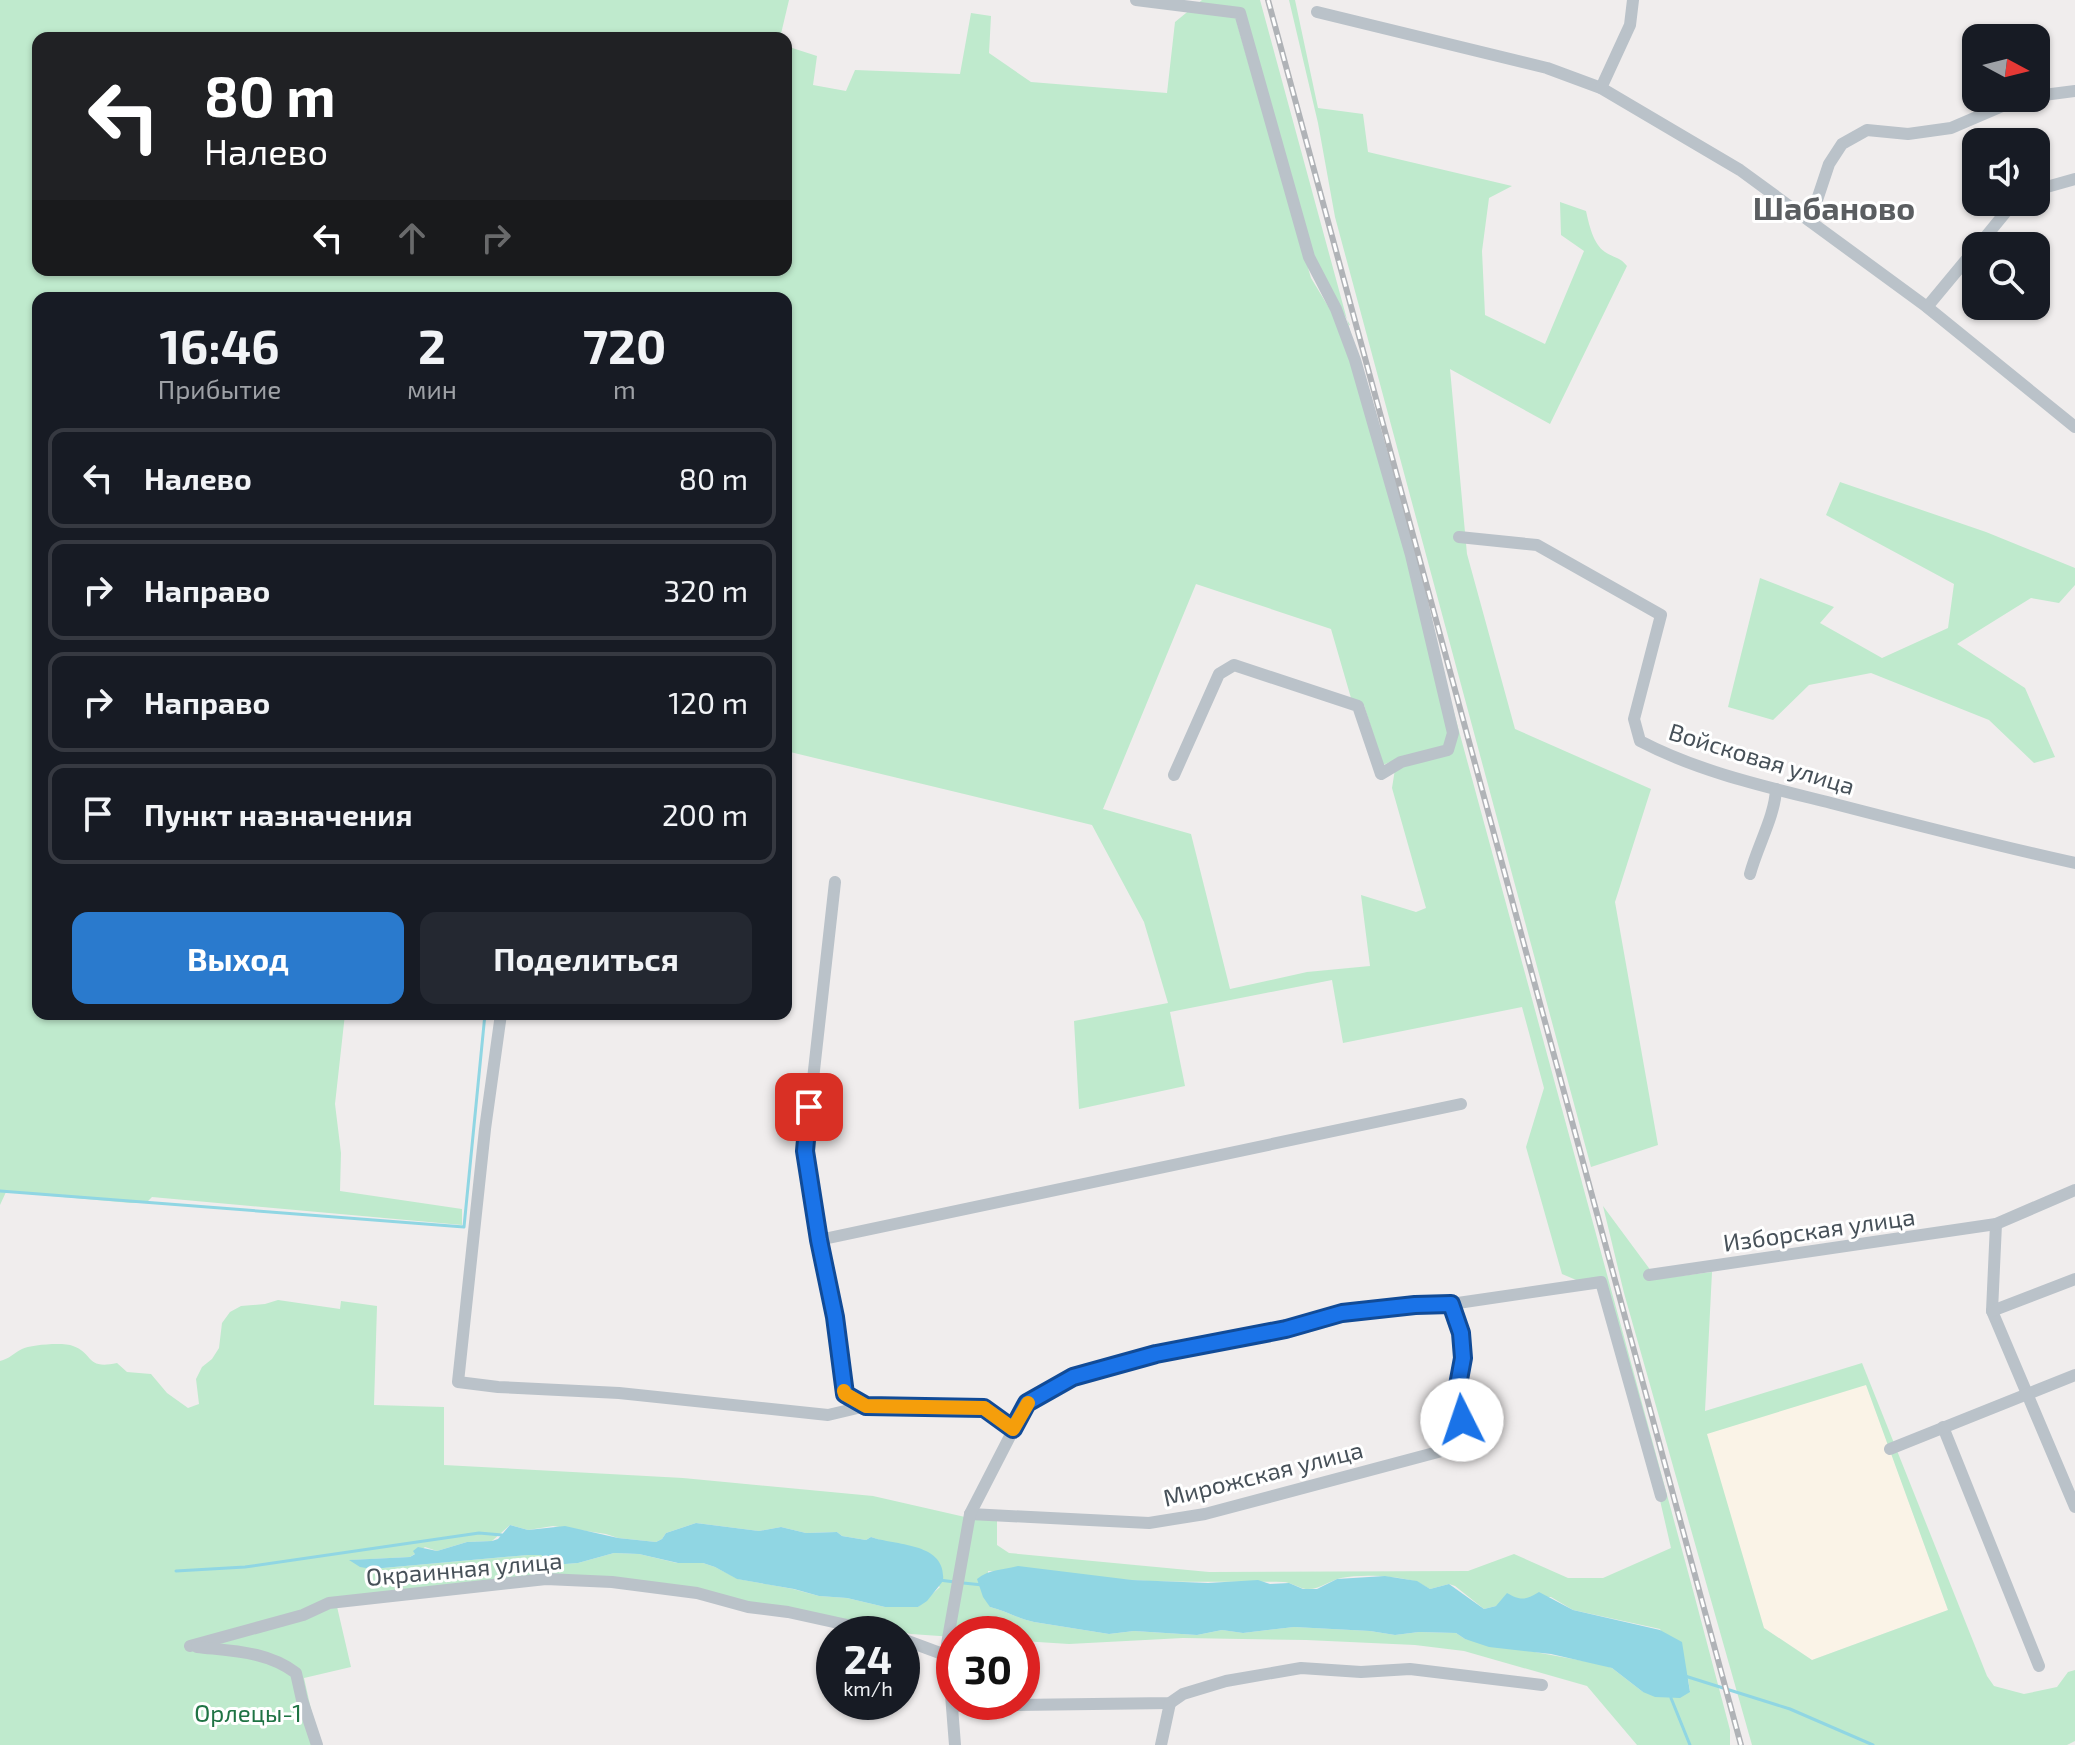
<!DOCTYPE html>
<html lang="ru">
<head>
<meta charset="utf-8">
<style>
  body { margin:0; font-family:"Exo 2",sans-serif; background:#242831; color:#f1f3f6; height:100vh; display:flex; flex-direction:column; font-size:30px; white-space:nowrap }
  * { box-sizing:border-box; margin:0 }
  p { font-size:26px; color:#9ea1a6 }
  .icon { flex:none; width:44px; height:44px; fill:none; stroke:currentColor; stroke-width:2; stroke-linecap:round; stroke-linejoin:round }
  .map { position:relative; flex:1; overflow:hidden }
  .drawer { position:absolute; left:32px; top:292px; width:760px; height:728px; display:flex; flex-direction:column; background:#171b24; border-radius:16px; box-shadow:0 2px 6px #0004 }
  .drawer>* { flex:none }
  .hud { position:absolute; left:32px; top:32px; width:760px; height:244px; border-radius:16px; box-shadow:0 2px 6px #0004; background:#202124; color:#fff; overflow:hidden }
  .needle { width:52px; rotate:97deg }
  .controls { position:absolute; left:1962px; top:24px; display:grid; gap:16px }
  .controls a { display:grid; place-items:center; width:88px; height:88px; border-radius:16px; background:#171b24; box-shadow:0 2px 6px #0004; font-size:40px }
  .speed { position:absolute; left:816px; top:1616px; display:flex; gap:16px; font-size:40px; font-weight:700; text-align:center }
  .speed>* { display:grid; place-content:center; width:104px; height:104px; border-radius:50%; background:#171b24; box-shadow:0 2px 6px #0004; line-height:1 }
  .speed small { font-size:20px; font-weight:400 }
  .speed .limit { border:12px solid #d22; background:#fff; color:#111 }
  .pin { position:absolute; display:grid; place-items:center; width:68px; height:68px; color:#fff; margin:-34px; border-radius:16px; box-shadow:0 4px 12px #0006 }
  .me { position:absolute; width:88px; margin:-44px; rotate:356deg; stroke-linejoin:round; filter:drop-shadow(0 0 6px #0008) }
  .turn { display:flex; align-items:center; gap:28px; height:168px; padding:0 40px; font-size:36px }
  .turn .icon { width:104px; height:104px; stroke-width:2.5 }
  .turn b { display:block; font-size:56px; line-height:68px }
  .lanes { display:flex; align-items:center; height:76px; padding:0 40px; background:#0003; justify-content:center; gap:40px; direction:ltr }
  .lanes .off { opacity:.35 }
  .eta { display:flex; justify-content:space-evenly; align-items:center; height:136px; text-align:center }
  .eta b { font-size:48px; font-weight:700; line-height:56px }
  .cta { display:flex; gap:16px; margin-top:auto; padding:16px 40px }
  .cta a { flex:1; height:92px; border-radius:16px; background:#2a7acd; color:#fff; font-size:32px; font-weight:700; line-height:92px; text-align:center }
  .cta a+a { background:#242831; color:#f1f3f6 }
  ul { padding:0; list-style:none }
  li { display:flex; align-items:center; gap:24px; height:100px; margin:0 16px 12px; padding:0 24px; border:4px solid #363941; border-radius:16px }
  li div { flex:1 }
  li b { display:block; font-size:30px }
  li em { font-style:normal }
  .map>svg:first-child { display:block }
</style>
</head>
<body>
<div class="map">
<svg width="2075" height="1745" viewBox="0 0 2075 1745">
  <rect width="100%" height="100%" fill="#f0eded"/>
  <path fill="#faf3e7" d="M 1866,1384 L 1948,1610 L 1812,1660 L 1764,1628 L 1706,1434 Z"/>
  <g fill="#bfeacd" fill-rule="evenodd">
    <path d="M 0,0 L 789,0 L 780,38 L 38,38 L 38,270 L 786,270 L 786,46 L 817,56 L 813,85 L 846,91 L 855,70 L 960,74 L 971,13 L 991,16 L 989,53 L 1031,82 L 1167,93 L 1175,22 L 1202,0 L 1260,0 L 1694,1594 L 1730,1730 L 1730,1745 L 1637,1745 L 1587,1686 L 1464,1651 L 1415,1645 L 1306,1640 L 1183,1638 L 1069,1644 L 1022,1641 L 1022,1634 L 954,1634 L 954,1637 L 911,1634 L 615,1577 L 335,1598 L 351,1667 L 304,1678 L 319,1745 L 0,1745 L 0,1361 C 9,1359 14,1353 22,1349 C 30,1345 63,1342 73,1346 C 94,1353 85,1370 117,1363 L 127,1372 L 151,1374 L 167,1393 L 188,1408 L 199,1404 L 196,1379 L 202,1367 L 212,1359 L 219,1348 L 222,1323 L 230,1312 L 241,1306 L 265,1304 L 278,1300 L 340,1309 L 341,1301 L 377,1306 L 374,1405 L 444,1407 L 444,1465 L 683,1478 L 873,1496 L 965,1517 L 997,1520 L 997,1545 L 1009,1553 L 1209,1572 L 1468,1571 L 1514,1554 L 1568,1578 L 1603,1578 L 1671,1548 L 1659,1496 L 1600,1290 L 1562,1274 L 1526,1147 L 1544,1088 L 1522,1007 L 1343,1043 L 1332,980 L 1170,1012 L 1185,1086 L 1079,1109 L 1074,1021 L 1168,1003 L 1144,922 L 1092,825 L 786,751 L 786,298 L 38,298 L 38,1014 L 345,1014 L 335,1104 L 341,1153 L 340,1191 L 462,1209 L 462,1225 L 152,1197 L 146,1203 L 131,1203 L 6,1192 L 0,1205 ZM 1236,20 L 1312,256 L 1350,325 L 1338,328 L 1331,311 L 1311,278 ZM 1196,584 L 1331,629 L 1351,698 L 1364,705 L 1383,765 L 1390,762 L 1395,769 L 1392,788 L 1426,908 L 1416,912 L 1361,895 L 1370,966 L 1307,972 L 1230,989 L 1191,834 L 1103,809 ZM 696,1523 L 759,1531 L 781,1527 L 806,1533 L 837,1532 L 842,1536 L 866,1540 L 871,1537 L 883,1541 L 940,1587 L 918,1607 L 885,1607 L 847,1598 L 819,1596 L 793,1589 L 738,1579 L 715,1567 L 703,1563 L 677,1563 L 639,1554 L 614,1553 L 578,1563 L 553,1565 L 541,1555 L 528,1555 L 372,1569 L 351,1560 L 410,1557 L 425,1547 L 437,1551 L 467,1542 L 492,1541 L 510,1525 L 528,1530 L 553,1526 L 606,1534 L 618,1538 L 656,1542 L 662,1539 L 666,1533 ZM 988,1571 C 1035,1572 1083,1578 1130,1580 C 1181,1583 1233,1581 1283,1582 C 1291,1582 1298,1588 1306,1589 C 1320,1590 1328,1581 1341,1578 C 1364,1574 1392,1576 1414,1581 C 1420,1582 1425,1587 1430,1589 L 1449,1584 L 1455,1586 L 1484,1609 L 1520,1600 L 1551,1597 L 1573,1610 L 1660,1629 L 1688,1679 L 1690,1691 L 1643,1692 L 1612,1668 L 1600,1664 L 1465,1639 L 1456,1633 L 1419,1632 L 1395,1635 L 1370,1631 L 1294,1627 L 1243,1633 L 1222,1630 L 1197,1635 L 1134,1631 L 1109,1634 L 1034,1622 C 1018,1619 1007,1611 990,1607 Z"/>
    <path d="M 1289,0 L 1295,0 L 1318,108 L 1363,114 L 1368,152 L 1512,186 L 1489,198 L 1482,251 L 1485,315 L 1545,344 L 1584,251 L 1561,235 L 1560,202 L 1586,211 C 1589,224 1593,244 1605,252 C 1614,258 1620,257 1627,266 L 1550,424 L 1450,369 L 1467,554 L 1515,729 L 1651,789 L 1615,902 L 1658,1145 L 1591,1167 L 1335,217 L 1318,123 Z"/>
    <path d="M 1840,482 L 1986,532 L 2075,568 L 2075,585 L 2059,603 L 2031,598 L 1957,644 L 2025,688 L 2055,757 L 2034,763 L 1989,720 L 1871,673 L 1809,685 L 1773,720 L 1728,707 L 1760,578 L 1834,607 L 1820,623 L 1882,658 L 1948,628 L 1954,584 L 1826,515 Z"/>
    <path d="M 1603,1206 L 1657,1279 L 1712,1272 L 1705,1411 L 1862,1363 L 1987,1676 L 1994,1686 L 2024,1694 L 2057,1687 L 2068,1672 L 2075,1670 L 2075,1741 L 2067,1745 L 1752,1745 L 1624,1293 ZM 1866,1385 L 1948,1610 L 1812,1660 L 1764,1628 L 1707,1434 Z"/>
  </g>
  <g fill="#90d6e3">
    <path d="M 696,1523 L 759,1531 L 781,1527 L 806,1533 L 837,1532 L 842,1536 L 866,1540 L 871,1537 C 896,1546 947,1542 943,1581 L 927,1601 L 918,1607 L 885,1607 L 847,1598 L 819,1596 L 794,1589 L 737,1579 L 715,1567 L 703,1563 L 678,1563 L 639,1554 L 614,1553 L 578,1563 L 553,1565 L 541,1555 L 528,1555 L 372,1569 L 360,1567 L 349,1560 L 410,1557 L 415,1554 L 413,1551 L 418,1547 L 437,1551 L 467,1542 L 492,1541 L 498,1539 L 510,1525 L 528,1530 L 565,1526 L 618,1538 L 656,1542 L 662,1539 L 666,1533 Z"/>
    <path d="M 1018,1566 L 1132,1580 L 1208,1583 L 1258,1580 L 1270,1584 L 1289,1583 L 1303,1589 L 1317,1589 L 1337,1579 L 1385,1576 L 1417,1581 L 1430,1589 L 1449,1584 L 1484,1609 L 1496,1606 L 1507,1593 C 1521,1601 1526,1600 1539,1592 L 1573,1610 L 1660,1630 L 1682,1642 L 1690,1692 L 1680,1698 L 1655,1697 L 1643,1692 L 1612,1668 L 1551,1654 L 1489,1647 L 1465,1639 L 1456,1633 L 1419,1632 L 1395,1635 L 1370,1631 L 1294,1627 L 1243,1633 L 1222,1630 L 1197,1635 L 1134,1631 L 1109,1634 L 1034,1622 C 1018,1619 1007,1611 990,1607 L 983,1597 L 977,1579 C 989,1569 1004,1570 1018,1566 Z"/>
  </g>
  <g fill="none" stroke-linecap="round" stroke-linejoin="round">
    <g stroke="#90d6e3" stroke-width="3">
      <path d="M 0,1191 L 464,1227 L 485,1014"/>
      <path d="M 176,1571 L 245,1567 L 479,1533 L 502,1535"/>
      <path d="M 939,1580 L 955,1582"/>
      <path d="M 963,1583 L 983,1585"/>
      <path d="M 1685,1676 L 1790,1709 L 1873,1745"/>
      <path d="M 1671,1698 L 1690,1745"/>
    </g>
    <g stroke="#bac2c9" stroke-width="12">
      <path d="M 1136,0 L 1240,13 L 1309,257 L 1336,309 L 1355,360 L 1411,555 L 1453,733 L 1448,750 L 1401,762 L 1381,774 L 1358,706 L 1234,665 L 1219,674 L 1174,775"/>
      <path d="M 1317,12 L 1547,68 L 1601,88 L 1740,170 L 1927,307 L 2075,427"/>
      <path d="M 1601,88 L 1630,25 L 1633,0"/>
      <path d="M 2036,96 L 2075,91"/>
      <path d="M 2036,190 L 2075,179"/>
      <path d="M 1810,221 L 1829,164 L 1842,144 L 1867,130 L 1908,134 L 1951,128 L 2021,98"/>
      <path d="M 1978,246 L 2014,202"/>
      <path d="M 1927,307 L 1976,248"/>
      <path d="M 1459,537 L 1537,545 L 1661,615 L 1634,719 L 1640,741 C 1699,772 1767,787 1831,803 C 1912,824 1993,845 2075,863"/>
      <path d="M 1750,874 C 1757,847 1775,816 1776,789"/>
      <path d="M 835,882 L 805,1151 L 819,1240 L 835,1317 L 845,1394 L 866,1406"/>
      <path d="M 501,1014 L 485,1129 L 458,1382 L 498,1387 L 619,1393 L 828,1415 L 866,1406 L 984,1408 L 1013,1429"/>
      <path d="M 1996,1224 L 1992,1311 L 2075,1507"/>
      <path d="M 819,1240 L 1461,1104"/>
      <path d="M 1649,1275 L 1996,1224 L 2075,1190"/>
      <path d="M 1992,1311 L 2075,1279"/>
      <path d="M 1943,1427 L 2039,1666"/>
      <path d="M 1890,1449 L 2075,1375"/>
      <path d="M 970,1514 L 1149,1523 L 1205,1514 L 1468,1444 L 1456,1396 L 1463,1358 L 1461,1333 L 1451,1304"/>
      <path d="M 902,1639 L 948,1656"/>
      <path d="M 190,1646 L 303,1615 L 329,1603 L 546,1579 L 612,1582 L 697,1593 L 748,1607 L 788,1612 L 888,1634"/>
      <path d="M 197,1647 C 232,1651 267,1651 296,1673 L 302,1700 L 317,1745"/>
      <path d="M 952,1706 L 1170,1703 L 1183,1694 L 1226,1681 L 1301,1668 L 1361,1672 L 1410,1669 L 1542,1685"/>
      <path d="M 955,1745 L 947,1644 L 970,1514 L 1027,1403 L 1073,1377 L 1156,1354 L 1286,1329 L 1342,1313 L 1415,1305 L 1451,1304 L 1601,1282 L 1661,1496"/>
      <path d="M 1161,1745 L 1170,1703"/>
    </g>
    <defs>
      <path id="rail" d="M 1268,0 L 1741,1745"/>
    </defs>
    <use href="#rail" stroke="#b0b3b7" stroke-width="6"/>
    <use href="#rail" stroke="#fff" stroke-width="3" stroke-dasharray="9" stroke-linecap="butt"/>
  </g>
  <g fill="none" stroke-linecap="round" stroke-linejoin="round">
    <defs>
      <path id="route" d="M 809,1107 L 805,1151 L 819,1240 L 835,1317 L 845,1394 L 866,1406 L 984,1408 L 1013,1429 L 1027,1403 L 1073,1377 L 1156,1354 L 1286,1329 L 1342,1313 L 1415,1305 L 1451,1304 L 1461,1333 L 1463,1358 L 1456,1396 L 1462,1420"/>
    </defs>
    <use href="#route" stroke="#114b97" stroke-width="20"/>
    <use href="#route" stroke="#1a73e8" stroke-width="14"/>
    <path stroke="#f59e0b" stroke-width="14" d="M 844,1391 L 845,1394 L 866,1406 L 984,1408 L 1013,1429 L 1028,1403"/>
  </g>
  <g text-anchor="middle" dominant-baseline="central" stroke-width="6" stroke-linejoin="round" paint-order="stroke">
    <g font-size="24" fill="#475159" stroke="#fff">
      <text transform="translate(1762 758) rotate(17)">Войсковая улица</text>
      <text transform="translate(1819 1229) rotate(-8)">Изборская улица</text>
      <text transform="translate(1263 1473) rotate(-14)">Мирожская улица</text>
      <text transform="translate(464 1568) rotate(-5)">Окраинная улица</text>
    </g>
    <g font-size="24" fill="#1f7344" stroke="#fff">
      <text x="248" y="1712">Орлецы-1</text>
    </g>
    <g font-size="32" font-weight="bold" fill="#5b5e61" stroke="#fff">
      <text x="1834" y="207">Шабаново</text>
    </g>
  </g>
</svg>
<div class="controls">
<a><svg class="needle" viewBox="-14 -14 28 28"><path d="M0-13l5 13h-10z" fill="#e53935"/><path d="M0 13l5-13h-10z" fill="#9ea1a6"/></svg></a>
<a><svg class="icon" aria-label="sound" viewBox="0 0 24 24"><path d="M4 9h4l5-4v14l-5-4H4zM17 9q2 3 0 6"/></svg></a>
<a><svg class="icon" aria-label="search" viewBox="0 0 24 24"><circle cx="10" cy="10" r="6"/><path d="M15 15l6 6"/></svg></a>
</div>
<div class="speed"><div>24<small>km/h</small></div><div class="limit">30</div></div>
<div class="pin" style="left:809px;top:1107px;background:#d93025"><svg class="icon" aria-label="arrive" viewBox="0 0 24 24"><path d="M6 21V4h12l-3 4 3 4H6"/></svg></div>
<svg class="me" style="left:1462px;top:1420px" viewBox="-20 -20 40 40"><circle r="19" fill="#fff"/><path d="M0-13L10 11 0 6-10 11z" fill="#1a73e8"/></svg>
<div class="hud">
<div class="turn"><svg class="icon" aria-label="left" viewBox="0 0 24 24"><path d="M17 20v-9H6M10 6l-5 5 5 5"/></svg><div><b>80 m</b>Налево</div></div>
<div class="lanes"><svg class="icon" aria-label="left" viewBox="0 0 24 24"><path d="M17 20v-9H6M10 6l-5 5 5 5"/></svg><svg class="icon off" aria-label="ahead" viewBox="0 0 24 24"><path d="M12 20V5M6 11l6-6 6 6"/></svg><svg class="icon off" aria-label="right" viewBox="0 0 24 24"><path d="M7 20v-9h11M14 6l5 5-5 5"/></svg></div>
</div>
<section class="drawer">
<div class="eta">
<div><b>16:46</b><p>Прибытие</p></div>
<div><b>2</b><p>мин</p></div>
<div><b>720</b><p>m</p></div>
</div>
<ul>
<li><svg class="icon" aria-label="left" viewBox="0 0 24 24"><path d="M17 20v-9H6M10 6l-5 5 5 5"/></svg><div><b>Налево</b></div><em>80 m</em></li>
<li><svg class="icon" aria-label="right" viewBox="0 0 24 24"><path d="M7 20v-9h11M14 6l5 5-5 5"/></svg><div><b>Направо</b></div><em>320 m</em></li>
<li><svg class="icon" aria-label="right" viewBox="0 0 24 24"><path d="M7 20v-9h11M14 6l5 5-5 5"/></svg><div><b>Направо</b></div><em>120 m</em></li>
<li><svg class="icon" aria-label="arrive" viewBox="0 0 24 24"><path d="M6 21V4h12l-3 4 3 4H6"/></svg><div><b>Пункт назначения</b></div><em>200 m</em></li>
</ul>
<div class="cta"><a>Выход</a><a>Поделиться</a></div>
</section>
</div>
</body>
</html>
